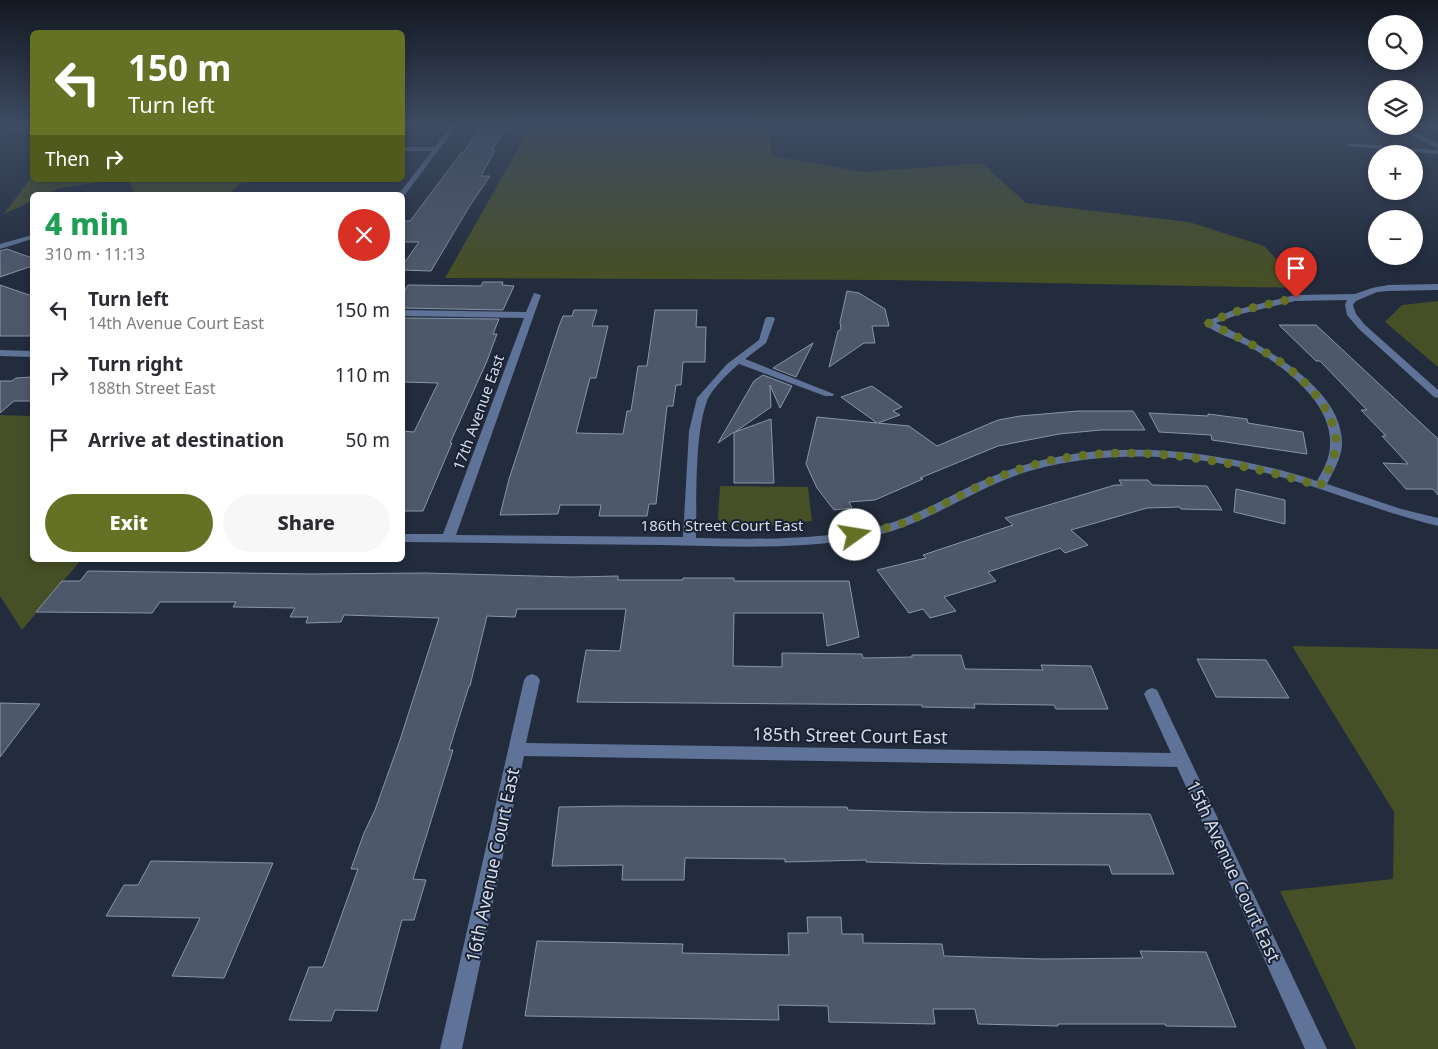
<!DOCTYPE html>
<html lang="en">
<head>
<meta charset="utf-8">
<style>
  body { margin:0; font-family:"Noto Sans",sans-serif; background:#f7f7f7; color:#2b2b33; height:100vh; display:flex; flex-direction:column; font-size:19px; white-space:nowrap }
  * { box-sizing:border-box; margin:0 }
  p { font-size:16px; color:#7c7c81 }
  .icon { flex:none; width:28px; height:28px; fill:none; stroke:currentColor; stroke-width:2; stroke-linecap:round; stroke-linejoin:round }
  .map { position:relative; flex:1; overflow:hidden }
  .details { position:absolute; left:30px; top:192px; width:375px; height:370px; display:flex; flex-direction:column; background:#fff; border-radius:8px; box-shadow:0 2px 8px #0003 }
  .details>* { flex:none }
  .guide { position:absolute; left:30px; top:30px; width:375px; height:152px; border-radius:8px; box-shadow:0 2px 8px #0003; background:#657125; color:#fff; overflow:hidden }
  .fabs { position:absolute; left:1368px; top:15px; display:grid; gap:10px }
  .fabs a { display:grid; place-items:center; width:55px; height:55px; border-radius:50%; background:#fff; box-shadow:0 2px 8px #0003; font-size:25px }
  .pin { position:absolute; display:grid; place-items:center; width:42px; height:42px; color:#fff; margin:-51px -21px; border-radius:50% 50% 50% 0; rotate:-45deg; box-shadow:0 0 5px #0007 }
  .pin .icon { rotate:45deg }
  .me { position:absolute; width:55px; margin:-28px; rotate:77deg; stroke-linejoin:round; filter:drop-shadow(0 0 4px #0008) }
  .turn { display:flex; align-items:center; gap:18px; height:105px; padding:0 15px; font-size:22px }
  .turn .icon { width:65px; height:65px; stroke-width:2.5 }
  .turn b { display:block; font-size:35px; line-height:42px }
  .then { display:flex; align-items:center; height:48px; padding:0 15px; background:#0003; gap:10px; font-size:19px }
  .round { display:grid; place-items:center; flex:none; width:52px; height:52px; border-radius:26px; background:#f7f7f7 }
  .headline { display:flex; align-items:center; justify-content:space-between; height:85px; padding:0 15px }
  h1 { font-size:30px; font-weight:800; line-height:38px; color:#1e9e55 }
  .button { display:flex; gap:10px; margin-top:auto; padding:10px 15px }
  .button a { flex:1; height:58px; border-radius:30px; background:#657125; color:#fff; font-size:20px; font-weight:800; line-height:58px; text-align:center }
  .button a+a { background:#f7f7f7; color:#2b2b33 }
  ul { padding:0; list-style:none }
  li { display:flex; align-items:center; gap:15px; height:65px; padding:0 15px }
  li div { flex:1 }
  li b { display:block; font-size:19px }
  li em { font-style:normal }
  .map>svg:first-child { display:block }
</style>
</head>
<body>
<div class="map">
<svg width="1438" height="1049" viewBox="0 0 1438 1049">
  <rect width="100%" height="100%" fill="#222c3d"/>
  <g fill="#464f26">
    <path d="M 0,124 L 32,124 L 32,135 L 0,127 Z"/>
    <path d="M 532,124 L 767,124 L 772,156 L 864,172 L 982,163 L 1026,203 L 1189,222 L 1264,246 L 1304,288 L 887,280 L 445,278 Z"/>
    <path d="M 32,176 L 32,180 L 112,180 L 56,189 L 44,195 L 32,195 L 32,201 L 4,214 Z"/>
    <path d="M 128,180 L 244,180 L 228,195 L 136,195 Z"/>
    <path d="M 1438,301 L 1438,367 L 1385,322 L 1402,305 Z"/>
    <path d="M 0,415 L 32,416 L 32,560 L 81,560 L 22,630 L 0,596 Z"/>
    <path d="M 720,486 L 808,487 L 812,521 C 794,523 730,533 718,519 Z"/>
    <path d="M 1292,646 L 1438,649 L 1438,1049 L 1356,1049 L 1280,891 L 1393,879 L 1394,812 Z"/>
  </g>
  <g fill="#4e586b" stroke="#8995aa">
    <path d="M 484,124 L 509,124 L 492,150 L 495,150 L 481,176 L 490,176 L 469,207 L 431,271 L 402,270 L 402,266 L 419,242 L 402,242 L 402,221 L 410,221 L 462,152 L 464,152 L 480,126 Z"/>
    <path d="M 7,249 L 32,258 L 32,266 L 0,277 L 0,251 Z"/>
    <path d="M 483,282 L 503,282 L 502,285 L 514,286 L 503,310 L 402,308 L 402,295 L 408,285 L 481,286 Z"/>
    <path d="M 0,285 L 32,296 L 32,336 L 0,336 Z"/>
    <path d="M 847,291 L 859,293 L 885,309 L 889,326 L 872,326 L 875,343 L 864,343 L 829,367 L 838,331 L 841,329 L 840,322 Z"/>
    <path d="M 574,310 L 597,310 L 592,326 L 608,326 L 596,378 L 590,378 L 576,433 L 623,434 L 627,411 L 631,411 L 638,366 L 647,366 L 655,310 L 697,310 L 696,327 L 706,327 L 705,362 L 683,362 L 681,385 L 676,385 L 673,406 L 667,406 L 656,504 L 649,504 L 647,516 L 599,516 L 601,505 L 560,505 L 558,514 L 500,515 L 509,479 L 559,326 L 563,316 L 572,316 Z"/>
    <path d="M 402,318 L 499,319 L 493,334 L 497,334 L 487,361 L 450,443 L 452,443 L 423,511 L 402,511 L 402,431 L 414,432 L 438,383 L 402,382 Z"/>
    <path d="M 1279,325 L 1316,325 L 1438,439 L 1438,495 L 1433,489 L 1406,489 L 1383,463 L 1408,464 L 1382,436 L 1386,436 L 1361,410 L 1367,410 L 1320,361 L 1316,361 Z"/>
    <path d="M 813,343 L 796,377 L 773,368 Z"/>
    <path d="M 763,375 L 792,386 L 780,408 L 770,385 L 771,407 L 735,432 L 771,419 L 774,483 L 734,483 L 734,432 L 718,443 L 754,381 Z"/>
    <path d="M 32,377 L 32,401 L 14,401 L 0,413 L 0,381 L 12,381 L 16,378 Z"/>
    <path d="M 872,386 L 902,407 L 893,411 L 900,415 L 878,423 L 909,426 L 937,446 L 998,420 L 1020,416 L 1078,411 L 1133,411 L 1145,430 L 1101,430 L 1059,434 L 998,446 L 920,478 L 923,479 L 875,500 L 849,502 L 852,508 L 834,510 L 817,488 L 806,464 L 817,417 L 877,423 L 841,397 Z"/>
    <path d="M 1149,413 L 1208,416 L 1208,414 L 1247,419 L 1248,423 L 1303,432 L 1307,454 L 1212,440 L 1211,435 L 1159,432 Z"/>
    <path d="M 1119,480 L 1148,480 L 1152,485 L 1207,486 L 1222,510 L 1181,509 L 1180,507 L 1147,508 L 1071,530 L 1088,545 L 1065,553 L 1060,548 L 988,572 L 996,581 L 944,597 L 956,611 L 930,618 L 923,609 L 909,613 L 877,570 L 926,558 L 923,555 L 1013,525 L 1005,518 L 1115,485 L 1122,485 Z"/>
    <path d="M 1236,489 L 1285,500 L 1285,524 L 1234,512 Z"/>
    <path d="M 88,571 L 311,574 L 425,573 L 572,577 L 618,576 L 618,580 L 683,580 L 683,578 L 734,578 L 734,581 L 849,581 L 859,637 L 827,646 L 823,613 L 734,613 L 733,666 L 782,667 L 782,653 L 862,654 L 863,658 L 912,657 L 912,655 L 961,655 L 965,669 L 1043,670 L 1041,665 L 1091,666 L 1108,709 L 1056,709 L 1054,705 L 974,704 L 975,708 L 922,707 L 922,705 L 577,702 L 586,650 L 620,651 L 626,609 L 517,609 L 515,617 L 487,616 L 470,686 L 469,686 L 449,750 L 453,750 L 413,879 L 426,880 L 414,920 L 402,920 L 377,1011 L 335,1010 L 331,1021 L 289,1020 L 309,967 L 323,967 L 358,869 L 351,869 L 364,833 L 375,810 L 400,740 L 439,618 L 344,615 L 341,622 L 306,623 L 308,617 L 290,617 L 295,608 L 233,607 L 236,602 L 160,602 L 152,613 L 36,612 L 62,581 L 80,581 Z"/>
    <path d="M 1197,659 L 1266,660 L 1289,698 L 1216,697 Z"/>
    <path d="M 0,703 L 40,704 L 0,757 Z"/>
    <path d="M 617,806 L 847,807 L 848,810 L 926,812 L 1150,814 L 1174,874 L 1112,874 L 1109,865 L 947,864 L 866,862 L 866,860 L 785,862 L 785,859 L 685,858 L 684,880 L 622,880 L 623,865 L 552,866 L 559,807 Z"/>
    <path d="M 151,861 L 273,863 L 224,978 L 172,976 L 200,918 L 106,916 L 124,885 L 138,885 Z"/>
    <path d="M 807,917 L 841,917 L 842,934 L 863,934 L 863,943 L 942,944 L 944,956 L 1044,959 L 1143,958 L 1140,951 L 1206,952 L 1236,1027 L 1166,1026 L 1165,1024 L 1058,1024 L 1058,1026 L 978,1024 L 975,1009 L 933,1009 L 935,1024 L 829,1022 L 828,1006 L 778,1005 L 779,1020 L 525,1016 L 537,941 L 683,944 L 682,953 L 789,955 L 788,933 L 808,933 Z"/>
  </g>
  <g fill="none" stroke-linecap="round" stroke-linejoin="round">
    <g fill="#5f7298" fill-rule="evenodd">
      <path d="M 452,124 L 458,124 L 404,196 L 398,195 L 432,151 L 402,151 L 402,147 L 435,147 Z"/>
      <path d="M 1438,125 L 1438,129 L 1409,129 L 1438,144 L 1438,149 L 1396,126 Z"/>
      <path d="M 1349,143 L 1438,150 L 1438,154 L 1347,146 L 1346,145 Z"/>
      <path d="M 32,235 L 32,239 L 0,249 L 0,244 Z"/>
      <path d="M 1438,284 L 1438,290 L 1388,291 L 1377,292 L 1356,301 L 1353,305 L 1356,314 L 1365,325 L 1438,390 L 1438,398 L 1434,397 L 1359,329 L 1347,315 L 1345,305 L 1347,300 L 1295,301 L 1237,315 L 1216,323 C 1259,344 1344,387 1342,445 C 1341,459 1333,472 1327,484 L 1401,509 L 1438,518 L 1438,526 C 1381,512 1327,489 1270,474 C 1195,454 1108,449 1033,470 C 989,482 953,507 911,524 C 886,535 856,540 828,543 C 773,549 718,546 663,545 C 576,544 489,543 402,542 L 402,534 L 443,534 L 524,318 L 402,316 L 402,310 L 526,312 L 534,293 L 541,295 L 456,535 L 683,537 L 689,431 L 697,398 L 727,364 L 759,340 L 765,319 L 767,317 L 773,317 L 775,319 L 766,343 L 745,359 L 834,394 L 833,396 L 825,396 L 739,364 C 731,370 710,391 707,401 C 694,437 697,498 696,538 C 757,539 820,541 880,526 C 923,515 960,488 1001,473 C 1101,434 1217,449 1317,481 C 1323,470 1330,458 1330,445 C 1333,402 1281,364 1248,346 C 1234,339 1214,333 1203,323 L 1231,311 L 1295,295 L 1355,294 L 1372,288 L 1388,285 Z"/>
      <path d="M 0,350 L 32,351 L 32,357 L 0,356 Z"/>
      <path d="M 532,674 L 537,676 L 540,680 L 526,743 L 1171,753 L 1144,694 L 1147,690 L 1152,688 L 1157,690 L 1327,1049 L 1305,1049 L 1177,767 L 524,756 L 462,1049 L 440,1049 L 524,680 L 527,676 Z"/>
    </g>
  </g>
  <linearGradient id="sky" x2="0" y2="1"><stop stop-color="#131822"/><stop offset="0.46" stop-color="#3e4b62"/><stop offset="1" stop-color="#3e4b62" stop-opacity="0"/></linearGradient>
  <rect width="1438" height="271" fill="url(#sky)"/>
  <g fill="none" stroke-linecap="round" stroke-linejoin="round">
    <path stroke="#657125" stroke-width="9" stroke-dasharray="0 16.2" d="M 855,535 C 872,531 890,528 906,522 C 949,504 988,477 1033,465 C 1125,439 1231,460 1320,486 C 1327,474 1334,460 1336,447 C 1337,434 1332,421 1326,410 C 1300,366 1253,344 1208,323 L 1234,312 L 1296,298"/>
  </g>
  <g text-anchor="middle" dominant-baseline="central" stroke-width="4" stroke-linejoin="round" paint-order="stroke">
    <g font-size="15" fill="#d6dce8" stroke="#192233">
      <text transform="translate(478 412) rotate(-70)">17th Avenue East</text>
      <text x="722" y="525">186th Street Court East</text>
    </g>
    <g font-size="18" fill="#d6dce8" stroke="#192233">
      <text transform="translate(850 735) rotate(1)">185th Street Court East</text>
      <text transform="translate(492 865) rotate(-78)">16th Avenue Court East</text>
      <text transform="translate(1234 871) rotate(65)">15th Avenue Court East</text>
    </g>
  </g>
</svg>
<div class="fabs">
<a><svg class="icon" aria-label="search" viewBox="0 0 24 24"><circle cx="10" cy="10" r="6"/><path d="M15 15l6 6"/></svg></a>
<a><svg class="icon" aria-label="layers" viewBox="0 0 24 24"><path d="M12 4l9 5-9 5-9-5zM3 14l9 5 9-5"/></svg></a>
<a>+</a>
<a>−</a>
</div>
<div class="pin" style="left:1296px;top:298px;background:#d93025"><svg class="icon" aria-label="arrive" viewBox="0 0 24 24"><path d="M6 21V4h12l-3 4 3 4H6"/></svg></div>
<svg class="me" style="left:855px;top:535px" viewBox="-20 -20 40 40"><circle r="19" fill="#fff"/><path d="M0-13L10 11 0 6-10 11z" fill="#657125"/></svg>
<div class="guide">
<div class="turn"><svg class="icon" aria-label="left" viewBox="0 0 24 24"><path d="M17 20v-9H6M10 6l-5 5 5 5"/></svg><div><b>150 m</b>Turn left</div></div>
<div class="then">Then<svg class="icon" aria-label="right" viewBox="0 0 24 24"><path d="M7 20v-9h11M14 6l5 5-5 5"/></svg></div>
</div>
<section class="details">
<div class="headline"><div><h1>4 min</h1><p>310 m · 11:13</p></div><a class="round" style="background:#d93025;color:#fff"><svg class="icon" aria-label="close" viewBox="0 0 24 24"><path d="M6 6l12 12M18 6L6 18"/></svg></a></div>
<ul>
<li><svg class="icon" aria-label="left" viewBox="0 0 24 24"><path d="M17 20v-9H6M10 6l-5 5 5 5"/></svg><div><b>Turn left</b><p>14th Avenue Court East</p></div><em>150 m</em></li>
<li><svg class="icon" aria-label="right" viewBox="0 0 24 24"><path d="M7 20v-9h11M14 6l5 5-5 5"/></svg><div><b>Turn right</b><p>188th Street East</p></div><em>110 m</em></li>
<li><svg class="icon" aria-label="arrive" viewBox="0 0 24 24"><path d="M6 21V4h12l-3 4 3 4H6"/></svg><div><b>Arrive at destination</b></div><em>50 m</em></li>
</ul>
<div class="button"><a>Exit</a><a>Share</a></div>
</section>
</div>
</body>
</html>
